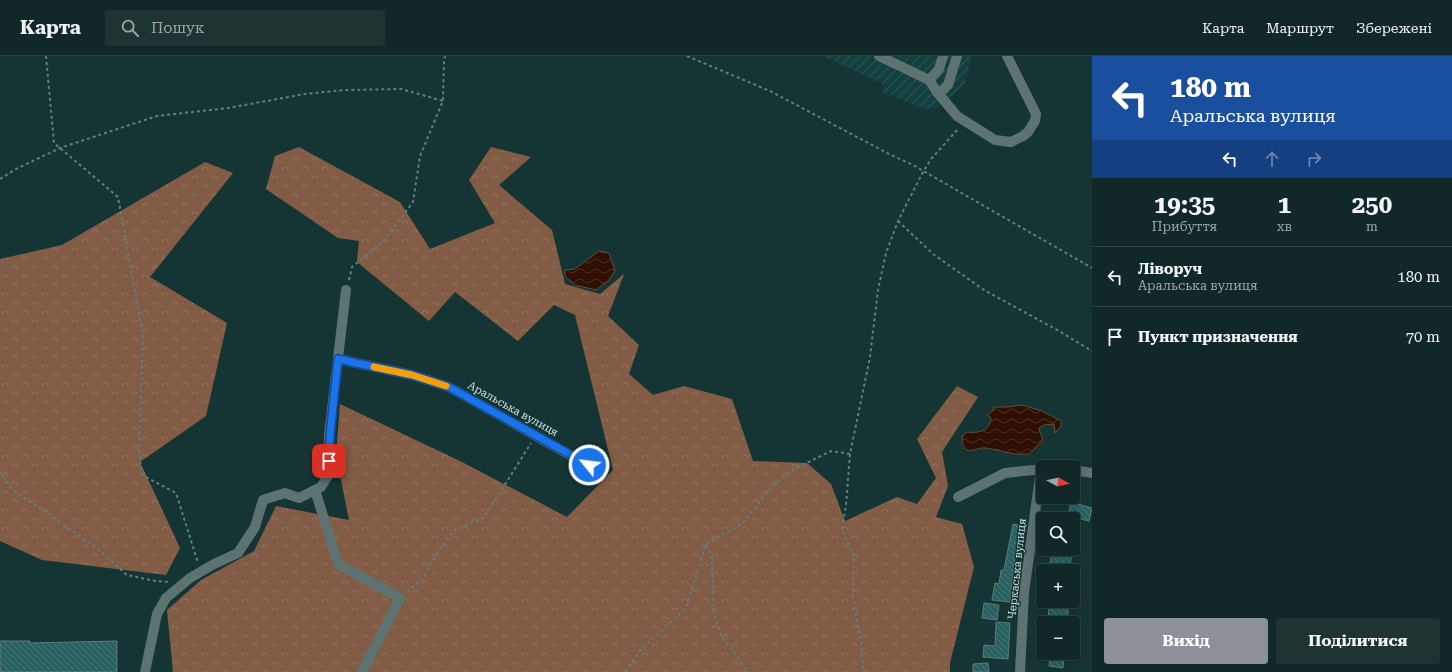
<!DOCTYPE html>
<html lang="uk">
<head>
<meta charset="utf-8">
<style>
  body { margin:0; font-family:"Roboto Serif",serif; background:#1e3433; color:#f1f3f6; height:100vh; display:flex; flex-direction:column; font-size:15px; white-space:nowrap }
  * { box-sizing:border-box; margin:0 }
  p { font-size:13px; color:#9ca6a7 }
  .icon { flex:none; width:22px; height:22px; fill:none; stroke:currentColor; stroke-width:2; stroke-linecap:round; stroke-linejoin:round }
  .map { position:relative; flex:1; overflow:hidden }
  .details { display:flex; flex-direction:column; background:#102827; width:360px }
  .details>* { flex:none }
  .top-card { background:#1a4fa0; color:#fff; overflow:hidden }
  .needle { width:26px; rotate:98deg }
  .buttons { position:absolute; left:1036px; top:404px; display:grid; gap:8px }
  .buttons a { display:grid; place-items:center; width:44px; height:44px; border-radius:4px; background:#102827; box-shadow:0 2px 10px #0003,0 0 0 1px #304444; font-size:20px }
  .pin { position:absolute; display:grid; place-items:center; width:34px; height:34px; color:#fff; margin:-17px; border-radius:8px; box-shadow:0 2px 6px #0006 }
  .me { position:absolute; width:44px; margin:-22px; rotate:299deg; stroke-linejoin:round; filter:drop-shadow(0 0 3px #0008) }
  .turn { display:flex; align-items:center; gap:14px; height:84px; padding:0 12px; font-size:18px }
  .turn .icon { width:52px; height:52px; stroke-width:2.5 }
  .turn b { display:block; font-size:28px; line-height:34px }
  .lanes { display:flex; align-items:center; height:38px; padding:0 12px; background:#0003; justify-content:center; gap:20px; direction:ltr }
  .lanes .off { opacity:.35 }
  .eta { display:flex; justify-content:space-evenly; align-items:center; height:68px; text-align:center }
  .eta b { font-size:24px; font-weight:700; line-height:28px }
  .button { display:flex; gap:8px; margin-top:auto; padding:8px 12px }
  .button a { flex:1; height:46px; border-radius:4px; background:#8c9099; color:#fff; font-size:16px; font-weight:700; line-height:46px; text-align:center }
  .button a+a { background:#1e3433; color:#f1f3f6 }
  ul { padding:0; list-style:none }
  li { display:flex; align-items:center; gap:12px; height:60px; padding:0 12px; border-top:1px solid #304444 }
  li div { flex:1 }
  li b { display:block; font-size:15px }
  li em { font-style:normal }
  header { display:flex; align-items:center; gap:24px; box-sizing:border-box; height:56px; padding:0 20px; background:#102827; border-bottom:1px solid #304444 }
  header strong { font-size:19px }
  nav { display:flex; gap:22px; margin-inline-start:auto; font-size:14px }
  .search { width:280px; height:36px; background:#1e3433; display:flex; align-items:center; gap:10px; box-sizing:border-box; padding:0 14px; border-radius:4px; color:#9ca6a7; font-size:15px }
  main { display:flex; flex:1; min-height:0 }
  .map>svg:first-child { display:block }
</style>
</head>
<body>
<header>
<strong>Карта</strong>
<div class="search"><svg class="icon" aria-label="search" viewBox="0 0 24 24"><circle cx="10" cy="10" r="6"/><path d="M15 15l6 6"/></svg>Пошук</div>
<nav><a>Карта</a><a>Маршрут</a><a>Збережені</a></nav>
</header>
<main>
<div class="map">
<svg width="1092" height="616" viewBox="0 0 1092 616">
  <defs>
    <pattern id="industrial-furrows" width="10" height="10" patternUnits="userSpaceOnUse"><rect width="10" height="10" fill="#13403e"/><path d="M-1 1l2-2M0 10L10 0M9 11l2-2" fill="none" stroke="#345b59"/></pattern>
    <pattern id="forest-crowns" width="20" height="18" patternUnits="userSpaceOnUse"><rect width="20" height="18" fill="#825c45"/><path d="M2 6a3 3 0 1 1 6 0M12 15a3 3 0 1 1 6 0" fill="none" stroke="#92735f"/></pattern>
    <pattern id="water-waves" width="16" height="10" patternUnits="userSpaceOnUse"><rect width="16" height="10" fill="#2f0f00"/><path d="M0 5q4-4 8 0t8 0" fill="none" stroke="#4c3225"/></pattern>
    <pattern id="building-back-hatch" width="6" height="6" patternUnits="userSpaceOnUse"><rect width="6" height="6" fill="#276260"/><path d="M-1 5l2 2M0 0l6 6M5-1l2 2" fill="none" stroke="#457876"/></pattern>
  </defs>
  <rect width="100%" height="100%" fill="#153534"/>
  <path fill="url(#industrial-furrows)" d="M 823,0 L 972,0 L 964,29 L 937,52 L 924,53 L 882,36 L 885,29 Z"/>
  <g fill="url(#forest-crowns)">
    <path d="M 299,91 L 400,146 L 430,193 L 495,167 L 469,124 L 491,91 L 531,101 L 499,129 L 552,174 L 565,228 L 600,238 L 624,218 L 608,260 L 639,289 L 629,318 L 653,339 L 684,330 L 732,343 L 753,405 L 807,407 L 831,428 L 845,465 L 897,441 L 917,448 L 936,422 L 917,383 L 957,330 L 978,341 L 942,396 L 948,430 L 936,461 L 962,468 L 974,511 L 950,607 L 950,616 L 173,616 L 167,554 L 201,524 L 254,495 L 276,450 L 349,464 L 336,399 L 340,348 L 462,406 L 567,461 L 613,414 L 575,259 L 554,249 L 518,285 L 455,236 L 429,265 L 357,206 L 359,185 L 338,182 L 266,133 L 275,100 Z"/>
    <path d="M 205,106 L 233,117 L 150,221 L 227,267 L 206,360 L 140,406 L 180,492 L 166,519 L 42,504 L 0,485 L 0,203 L 62,189 Z"/>
  </g>
  <g fill="url(#water-waves)" stroke="#5f4e43">
    <path d="M 599,195 L 609,197 L 615,215 L 608,225 L 596,234 L 575,229 L 565,220 L 565,214 L 575,213 Z"/>
    <path d="M 1022,349 L 1042,355 L 1061,365 L 1061,370 L 1055,377 L 1054,368 L 1044,369 L 1039,372 C 1039,377 1042,379 1043,384 L 1029,398 C 1014,400 1001,394 986,392 C 979,391 973,396 967,394 C 962,391 962,385 962,380 L 967,376 C 978,377 990,376 991,362 L 987,359 L 994,354 L 993,351 L 1007,351 Z"/>
  </g>
  <g fill="url(#building-back-hatch)" stroke="#5a7c7a">
    <path d="M 1071,446 L 1092,452 L 1089,465 L 1068,460 Z"/>
    <path d="M 1013,468 L 1022,470 L 1015,501 L 1010,546 L 992,544 L 995,527 L 999,528 L 1001,514 L 1004,514 Z"/>
    <path d="M 1053,493 L 1072,498 L 1070,509 L 1064,508 L 1062,515 L 1048,515 Z"/>
    <path d="M 1049,545 L 1058,545 L 1058,549 L 1068,550 L 1068,567 L 1048,567 Z"/>
    <path d="M 984,547 L 999,549 L 997,564 L 982,562 Z"/>
    <path d="M 996,566 L 1010,567 L 1008,603 L 983,601 L 984,589 L 995,590 Z"/>
    <path d="M 0,585 L 30,585 L 30,587 L 117,585 L 117,616 L 0,616 Z"/>
    <path d="M 1050,601 L 1064,603 L 1063,612 L 1049,610 Z"/>
    <path d="M 988,607 L 989,616 L 973,616 L 973,608 Z"/>
  </g>
  <g fill="none" stroke-linecap="round" stroke-linejoin="round">
    <g stroke="#647e7d" stroke-width="2" stroke-dasharray="3 3" stroke-linecap="butt">
      <path d="M 46,0 L 54,87 L 118,141 L 143,280 L 139,396 L 142,419 L 176,437 L 198,507"/>
      <path d="M 687,0 L 770,35 L 891,99 L 913,109 L 1092,212"/>
      <path d="M 0,123 L 16,113 L 60,92 L 157,60 L 228,52 L 305,38 L 345,34 L 401,33 L 443,45"/>
      <path d="M 898,165 L 933,198 L 984,234 L 1059,275 L 1092,295"/>
      <path d="M 349,224 L 352,211 L 384,185 L 413,146 L 420,100 L 443,45 L 444,5 L 445,0"/>
      <path d="M 850,398 L 846,449 L 842,474 L 854,500 L 853,540 L 862,594 L 863,616"/>
      <path d="M 0,415 L 10,431 L 23,441 L 52,460 L 99,494 L 127,519 L 155,525 L 170,526"/>
      <path d="M 706,489 L 712,502 L 714,557 L 721,579 L 748,616"/>
      <path d="M 407,536 L 423,522 L 439,494 L 454,474 L 484,462 L 531,387"/>
      <path d="M 626,616 L 641,593 L 686,552 L 706,488 L 742,468 L 772,430 L 794,413 L 831,395 L 850,398 L 870,301 L 878,234 L 886,197 L 898,165 L 923,116 L 931,103 L 959,72"/>
    </g>
    <g stroke="#5c7372" stroke-width="10">
      <path d="M 879,0 L 929,24 L 937,36 L 943,34 L 948,29 L 957,0"/>
      <path d="M 929,24 L 939,13 L 943,0"/>
      <path d="M 937,36 L 957,60 L 995,84 L 1011,86 L 1023,80 L 1028,76 L 1035,65 L 1036,58 L 1007,0"/>
      <path d="M 338,303 L 412,319 L 449,331 L 602,417"/>
      <path d="M 1073,414 L 1092,417"/>
      <path d="M 315,434 L 338,508 L 400,542 L 362,616"/>
      <path d="M 958,441 L 1005,417 L 1043,413"/>
      <path d="M 145,616 L 157,558 L 166,542 L 190,522 L 214,508 L 238,497 L 255,471 L 263,444 L 285,437 L 299,442 L 321,431 L 329,418 L 329,379 L 346,234"/>
      <path d="M 1020,616 L 1024,537 L 1041,413"/>
    </g>
  </g>
  <g fill="none" stroke-linecap="round" stroke-linejoin="round">
    <defs>
      <path id="route" d="M 329,405 L 330,379 L 338,303 L 412,319 L 449,331 L 589,409"/>
    </defs>
    <use href="#route" stroke="#114b97" stroke-width="10"/>
    <use href="#route" stroke="#1a73e8" stroke-width="7"/>
    <path stroke="#f59e0b" stroke-width="7" d="M 374,311 L 412,319 L 446,330"/>
  </g>
  <g text-anchor="middle" dominant-baseline="central" stroke-width="3" stroke-linejoin="round" paint-order="stroke">
    <g font-size="11" fill="#cee0df" stroke="#153534">
      <text transform="translate(513 353) rotate(29)">Аральська вулиця</text>
      <text transform="translate(1017 513) rotate(-84)">Черкаська вулиця</text>
    </g>
  </g>
</svg>
<div class="buttons">
<a><svg class="needle" viewBox="-14 -14 28 28"><path d="M0-13l5 13h-10z" fill="#e53935"/><path d="M0 13l5-13h-10z" fill="#9ca6a7"/></svg></a>
<a><svg class="icon" aria-label="search" viewBox="0 0 24 24"><circle cx="10" cy="10" r="6"/><path d="M15 15l6 6"/></svg></a>
<a>+</a>
<a>−</a>
</div>
<div class="pin" style="left:329px;top:405px;background:#d93025"><svg class="icon" aria-label="arrive" viewBox="0 0 24 24"><path d="M6 21V4h12l-3 4 3 4H6"/></svg></div>
<svg class="me" style="left:589px;top:409px" viewBox="-20 -20 40 40"><circle r="17" fill="#1a73e8" stroke="#fff" stroke-width="3"/><path d="M0-11L8 9 0 5-8 9z" fill="#fff"/></svg>
</div>
<section class="details">
<div class="top-card">
<div class="turn"><svg class="icon" aria-label="left" viewBox="0 0 24 24"><path d="M17 20v-9H6M10 6l-5 5 5 5"/></svg><div><b>180 m</b>Аральська вулиця</div></div>
<div class="lanes"><svg class="icon" aria-label="left" viewBox="0 0 24 24"><path d="M17 20v-9H6M10 6l-5 5 5 5"/></svg><svg class="icon off" aria-label="ahead" viewBox="0 0 24 24"><path d="M12 20V5M6 11l6-6 6 6"/></svg><svg class="icon off" aria-label="right" viewBox="0 0 24 24"><path d="M7 20v-9h11M14 6l5 5-5 5"/></svg></div>
</div>
<div class="eta">
<div><b>19:35</b><p>Прибуття</p></div>
<div><b>1</b><p>хв</p></div>
<div><b>250</b><p>m</p></div>
</div>
<ul>
<li><svg class="icon" aria-label="left" viewBox="0 0 24 24"><path d="M17 20v-9H6M10 6l-5 5 5 5"/></svg><div><b>Ліворуч</b><p>Аральська вулиця</p></div><em>180 m</em></li>
<li><svg class="icon" aria-label="arrive" viewBox="0 0 24 24"><path d="M6 21V4h12l-3 4 3 4H6"/></svg><div><b>Пункт призначення</b></div><em>70 m</em></li>
</ul>
<div class="button"><a>Вихід</a><a>Поділитися</a></div>
</section>
</main>
</body>
</html>
